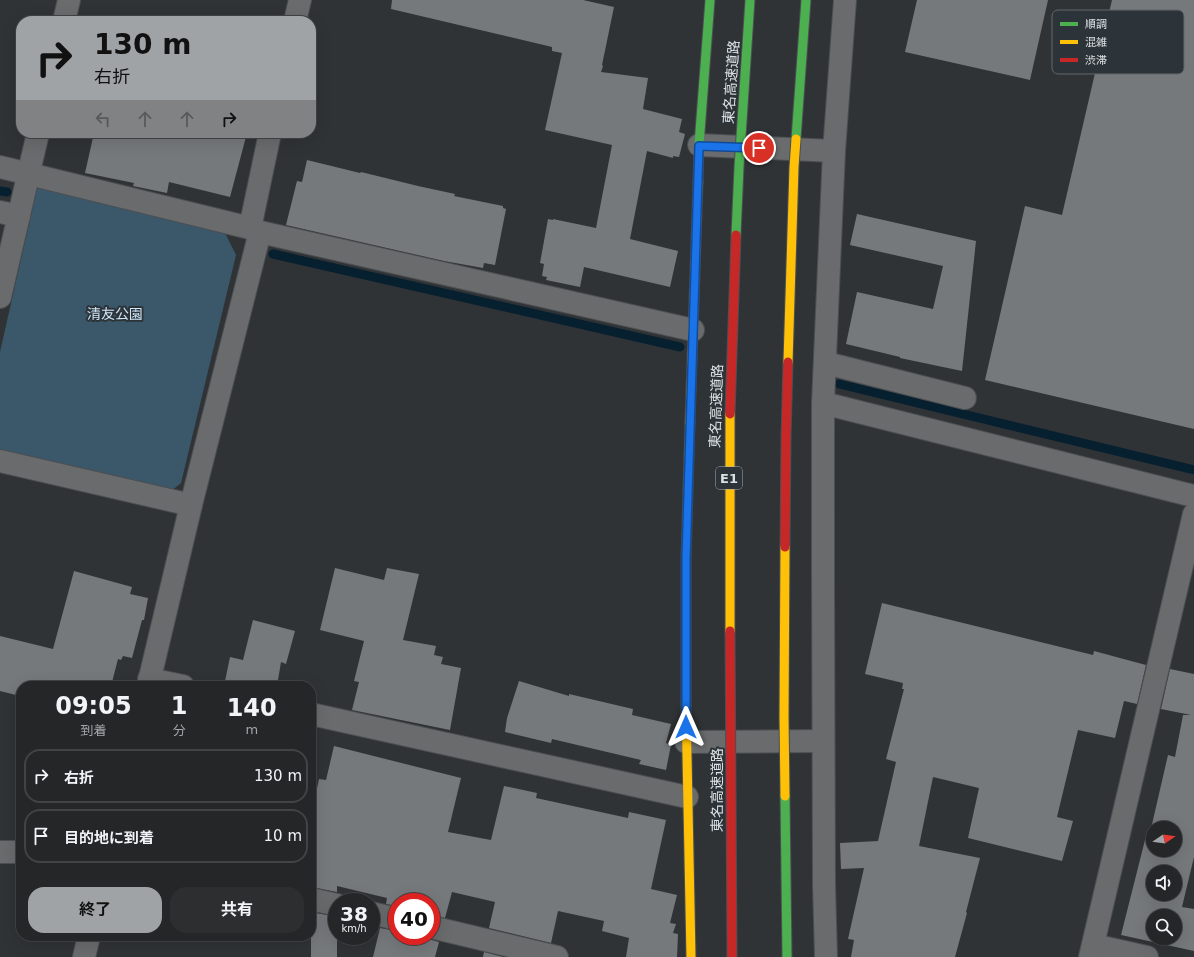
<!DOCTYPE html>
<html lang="ja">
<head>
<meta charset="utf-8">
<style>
  body { margin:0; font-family:"DejaVu Sans","Noto Sans JP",sans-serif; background:#2c2e30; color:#f1f3f6; height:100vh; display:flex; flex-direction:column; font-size:15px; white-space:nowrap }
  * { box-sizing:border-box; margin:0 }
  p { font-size:13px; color:#a3a5a8 }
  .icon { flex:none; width:22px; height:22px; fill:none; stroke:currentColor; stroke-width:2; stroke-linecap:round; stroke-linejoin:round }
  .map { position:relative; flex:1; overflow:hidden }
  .sheet { position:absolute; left:16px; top:681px; width:300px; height:260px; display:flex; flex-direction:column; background:#242628; border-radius:16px; box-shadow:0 4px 16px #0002,0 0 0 1px #414345 }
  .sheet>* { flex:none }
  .top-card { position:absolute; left:16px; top:16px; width:300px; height:122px; border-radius:16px; box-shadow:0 4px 16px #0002,0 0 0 1px #414345; background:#a0a3a6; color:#111; overflow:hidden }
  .needle { width:26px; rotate:77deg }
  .buttons { position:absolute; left:1146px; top:821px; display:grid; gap:8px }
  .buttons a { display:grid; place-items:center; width:36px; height:36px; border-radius:50%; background:#242628; box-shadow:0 4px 16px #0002,0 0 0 1px #414345; font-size:20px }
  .speed { position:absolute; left:328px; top:893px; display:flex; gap:8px; font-size:20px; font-weight:700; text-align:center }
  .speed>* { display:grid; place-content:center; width:52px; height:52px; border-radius:50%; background:#242628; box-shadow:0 4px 16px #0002,0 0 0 1px #414345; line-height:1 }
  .speed small { font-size:10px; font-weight:400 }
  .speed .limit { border:6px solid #d22; background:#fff; color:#111 }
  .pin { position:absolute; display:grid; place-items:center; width:34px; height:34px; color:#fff; margin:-17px; border:2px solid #fff; border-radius:50%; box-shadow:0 1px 4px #0007 }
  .me { position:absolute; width:44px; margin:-22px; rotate:0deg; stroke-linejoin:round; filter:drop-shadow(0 0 3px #0008) }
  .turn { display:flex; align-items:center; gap:14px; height:84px; padding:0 12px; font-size:18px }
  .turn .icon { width:52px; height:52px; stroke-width:2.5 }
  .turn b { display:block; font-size:28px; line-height:34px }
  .lanes { display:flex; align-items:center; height:38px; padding:0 12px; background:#0003; justify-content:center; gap:20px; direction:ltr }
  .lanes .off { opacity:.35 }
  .eta { display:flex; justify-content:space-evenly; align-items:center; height:68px; text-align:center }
  .eta b { font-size:24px; font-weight:700; line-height:28px }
  .action { display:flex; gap:8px; margin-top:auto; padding:8px 12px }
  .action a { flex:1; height:46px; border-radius:16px; background:#a0a3a6; color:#111; font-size:16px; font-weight:700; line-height:46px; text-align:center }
  .action a+a { background:#2c2e30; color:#f1f3f6 }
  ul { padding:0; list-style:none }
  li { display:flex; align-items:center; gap:12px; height:54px; margin:0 8px 6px; padding:0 4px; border:2px solid #414345; border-radius:16px }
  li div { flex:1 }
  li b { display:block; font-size:15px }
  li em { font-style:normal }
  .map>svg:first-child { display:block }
</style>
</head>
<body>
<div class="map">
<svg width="1194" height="957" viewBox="0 0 1194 957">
  <rect width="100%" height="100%" fill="#303336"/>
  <path fill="#3b576a" d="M 39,188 L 224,231 L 236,255 L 181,483 L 170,492 L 0,452 L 0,352 L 37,189 Z"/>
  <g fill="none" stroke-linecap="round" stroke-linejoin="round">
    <g stroke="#072030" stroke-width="9">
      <path d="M 0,191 L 7,192"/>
      <path d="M 273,254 L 680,347"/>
      <path d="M 839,384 L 1194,470"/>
    </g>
  </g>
  <g fill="#76797c" fill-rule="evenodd">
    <path d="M 392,0 L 583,0 L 614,7 L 602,65 L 603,66 L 601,72 L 648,78 L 643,109 L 682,119 L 679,132 L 685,134 L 679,157 L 673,156 L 673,158 L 647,151 L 630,239 L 678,251 L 670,287 L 584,267 L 580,287 L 546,280 L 547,277 L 542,276 L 544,264 L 540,263 L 548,219 L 553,220 L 553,219 L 596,228 L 612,145 L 545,130 L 562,53 L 552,51 L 552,47 L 391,9 Z"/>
    <path d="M 917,0 L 1048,0 L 1030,80 L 905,52 Z"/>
    <path d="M 1112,0 L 1194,0 L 1194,429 L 985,380 L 1025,206 L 1062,215 Z"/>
    <path d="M 94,133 L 247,133 L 230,197 L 169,182 L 167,193 L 133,186 L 134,183 L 85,173 Z"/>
    <path d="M 307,160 L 360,173 L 361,172 L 418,186 L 455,194 L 454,196 L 503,206 L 503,208 L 506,209 L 495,265 L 484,263 L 483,268 L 444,261 L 286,225 L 297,181 L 302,182 Z"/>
    <path d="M 857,214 L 976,241 L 962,371 L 900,358 L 900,357 L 846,344 L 857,292 L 933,309 L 943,266 L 850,245 Z"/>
    <path d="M 335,568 L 384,580 L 387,568 L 419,574 L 403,640 L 436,646 L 434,655 L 443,657 L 441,664 L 461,668 L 450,730 L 352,710 L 359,682 L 354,681 L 364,641 L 320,630 Z"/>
    <path d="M 74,571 L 132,587 L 130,594 L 148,598 L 144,620 L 142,620 L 132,658 L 123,656 L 121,660 L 118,659 L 111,686 L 21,686 L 20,696 L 0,691 L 0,636 L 53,649 Z"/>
    <path d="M 882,603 L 1093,655 L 1094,651 L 1146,665 L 1137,704 L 1124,701 L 1115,738 L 1078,730 L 1057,817 L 1073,821 L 1062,861 L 968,838 L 979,788 L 933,777 L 919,846 L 980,858 L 966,912 L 967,913 L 955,957 L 851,957 L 854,940 L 848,939 L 864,868 L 841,869 L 840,843 L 878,841 L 896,762 L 886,759 L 904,689 L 902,689 L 903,683 L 865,674 Z"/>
    <path d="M 253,620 L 295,631 L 286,664 L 281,662 L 277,686 L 224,686 L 230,657 L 243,660 Z"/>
    <path d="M 1170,669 L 1194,674 L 1194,857 L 1182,907 L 1194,909 L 1194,951 L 1121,935 L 1147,832 L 1150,833 L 1168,755 L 1175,757 L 1183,715 L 1191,715 L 1161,709 ZM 1153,828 L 1175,828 L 1175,850 L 1153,850 ZM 1153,872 L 1175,872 L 1175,894 L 1153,894 ZM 1153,916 L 1175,916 L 1175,938 L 1153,938 Z"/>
    <path d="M 519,681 L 569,696 L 569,694 L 633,709 L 632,715 L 671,724 L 666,743 L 671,745 L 666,770 L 639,764 L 641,760 L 552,739 L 551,743 L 505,732 L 507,718 Z"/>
    <path d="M 334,746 L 461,778 L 448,832 L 491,840 L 504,786 L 537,793 L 536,798 L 628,818 L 629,812 L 666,820 L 651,889 L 677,895 L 670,923 L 676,924 L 673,933 L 678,934 L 677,957 L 626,957 L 629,938 L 602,931 L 604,921 L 558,911 L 551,943 L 489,928 L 495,902 L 452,892 L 445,918 L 431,915 L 431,902 L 397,902 L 397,906 L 386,904 L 387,898 L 337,886 L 337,892 L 311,887 L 311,797 L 315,798 L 319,779 L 326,780 Z"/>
    <path d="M 311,912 L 337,917 L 337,957 L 311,957 Z"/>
    <path d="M 380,928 L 397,931 L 397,936 L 422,936 L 428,939 L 439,942 L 435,957 L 373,957 Z"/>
    <path d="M 484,952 L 503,957 L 483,957 Z"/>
  </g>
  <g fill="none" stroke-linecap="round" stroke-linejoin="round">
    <defs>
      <g id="street">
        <path d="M 64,21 L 69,0"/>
        <path d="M 295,21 L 300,0"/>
        <path d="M 699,145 L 834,151"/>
        <path d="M 0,167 L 250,228 L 260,232 L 693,330"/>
        <path d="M 0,212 L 19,216"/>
        <path d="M 250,228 L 270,133"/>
        <path d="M 0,297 L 38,133"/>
        <path d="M 826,363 L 965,398"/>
        <path d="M 823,403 L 1194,496"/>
        <path d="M 0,461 L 191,505"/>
        <path d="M 149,679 L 183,686"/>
        <path d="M 148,686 L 191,505 L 260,232"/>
        <path d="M 311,714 L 687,797"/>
        <path d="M 686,742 L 823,741"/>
        <path d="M 0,852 L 21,852"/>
        <path d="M 311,899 L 337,905"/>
        <path d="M 371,913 L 397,919"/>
        <path d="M 431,927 L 557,957"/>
        <path d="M 1093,945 L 1147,957"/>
        <path d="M 84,957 L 89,936"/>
        <path d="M 826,957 L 824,884 L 823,572 L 823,403 L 834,151 L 845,0"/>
        <path d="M 1090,957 L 1194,514"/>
      </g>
      <g id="fast">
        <path d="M 698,182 L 699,145 L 710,0"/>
        <path d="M 686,705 L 686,559 L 690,422"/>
      </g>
      <g id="slow">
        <path d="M 690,422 L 698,182"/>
        <path d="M 686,705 L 691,957"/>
      </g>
    </defs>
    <use href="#street" stroke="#4c4f51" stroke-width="24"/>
    <use href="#fast" stroke="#4c4f51" stroke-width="11"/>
    <use href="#slow" stroke="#4c4f51" stroke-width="11"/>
    <use href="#street" stroke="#696b6d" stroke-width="22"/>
    <use href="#fast" stroke="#4caf50" stroke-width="9"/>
    <use href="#slow" stroke="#ffc107" stroke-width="9"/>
    <defs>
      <g id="fast-bridge">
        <path d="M 796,139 L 806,0"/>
        <path d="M 736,235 L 739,167 L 750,0"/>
        <path d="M 785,796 L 787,957"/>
      </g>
      <g id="slow-bridge">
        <path d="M 788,362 L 794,167 L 796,139"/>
        <path d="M 730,414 L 730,631"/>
        <path d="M 785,796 L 784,716 L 785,547"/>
      </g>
      <g id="jam-bridge">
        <path d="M 730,414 L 736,235"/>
        <path d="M 785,547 L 786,437 L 788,362"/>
        <path d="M 730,631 L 732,957"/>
      </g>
    </defs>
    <use href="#fast-bridge" stroke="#4c4f51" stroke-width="11" stroke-linecap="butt"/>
    <use href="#slow-bridge" stroke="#4c4f51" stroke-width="11" stroke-linecap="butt"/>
    <use href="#jam-bridge" stroke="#4c4f51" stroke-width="11" stroke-linecap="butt"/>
    <use href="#fast-bridge" stroke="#4caf50" stroke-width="9"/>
    <use href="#slow-bridge" stroke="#ffc107" stroke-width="9"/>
    <use href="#jam-bridge" stroke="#c62828" stroke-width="9"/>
  </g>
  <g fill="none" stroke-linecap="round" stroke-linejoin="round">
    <defs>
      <path id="route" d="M 686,727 L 686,559 L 699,146 L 759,148"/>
    </defs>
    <use href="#route" stroke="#114b97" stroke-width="10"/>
    <use href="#route" stroke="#1a73e8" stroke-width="7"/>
  </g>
  <g text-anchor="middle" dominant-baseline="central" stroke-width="4" stroke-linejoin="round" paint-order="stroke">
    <rect fill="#2d3439" stroke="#a8acb0" stroke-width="1" x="716" y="467" width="26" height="22" rx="3"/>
    <g font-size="13" font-weight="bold" fill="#dce0e3">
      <text x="729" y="478">E1</text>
    </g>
    <g font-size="14" fill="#dce0e3" stroke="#2d3439">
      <text transform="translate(731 82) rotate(-86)">東名高速道路</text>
      <text transform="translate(716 406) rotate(-88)">東名高速道路</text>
      <text transform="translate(717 790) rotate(-90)">東名高速道路</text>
    </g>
    <g font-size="14" fill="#cde5f6" stroke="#2d3439">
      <text x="115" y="314">清友公園</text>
    </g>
  </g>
  <rect x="1052" y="10" width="132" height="64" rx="6" fill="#2d3439" stroke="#62686c" stroke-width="1"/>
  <rect x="1060" y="22" width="18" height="4" fill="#4caf50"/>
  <rect x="1060" y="40" width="18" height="4" fill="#ffc107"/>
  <rect x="1060" y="58" width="18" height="4" fill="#c62828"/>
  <g font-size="11" fill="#dce0e3">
    <text x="1085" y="28">順調</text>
    <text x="1085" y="46">混雑</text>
    <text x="1085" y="64">渋滞</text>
  </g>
</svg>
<div class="buttons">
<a><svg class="needle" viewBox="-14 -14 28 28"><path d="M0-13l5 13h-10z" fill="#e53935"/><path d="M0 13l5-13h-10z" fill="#a3a5a8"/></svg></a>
<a><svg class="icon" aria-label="sound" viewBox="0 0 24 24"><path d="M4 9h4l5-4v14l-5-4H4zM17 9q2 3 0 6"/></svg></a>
<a><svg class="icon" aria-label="search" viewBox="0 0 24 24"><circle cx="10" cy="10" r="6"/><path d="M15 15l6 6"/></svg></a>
</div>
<div class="speed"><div>38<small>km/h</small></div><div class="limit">40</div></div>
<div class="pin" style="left:759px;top:148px;background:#d93025"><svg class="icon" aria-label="arrive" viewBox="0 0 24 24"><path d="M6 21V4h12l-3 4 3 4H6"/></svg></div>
<svg class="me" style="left:686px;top:727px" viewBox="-20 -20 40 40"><path d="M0-17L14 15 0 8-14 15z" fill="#1a73e8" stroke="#fff" stroke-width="4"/></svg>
<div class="top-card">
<div class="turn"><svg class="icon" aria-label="right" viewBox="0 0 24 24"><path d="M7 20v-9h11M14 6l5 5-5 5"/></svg><div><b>130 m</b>右折</div></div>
<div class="lanes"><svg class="icon off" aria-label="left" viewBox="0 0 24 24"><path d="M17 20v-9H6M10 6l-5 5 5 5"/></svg><svg class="icon off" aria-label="ahead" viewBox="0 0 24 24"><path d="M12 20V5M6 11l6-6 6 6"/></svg><svg class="icon off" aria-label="ahead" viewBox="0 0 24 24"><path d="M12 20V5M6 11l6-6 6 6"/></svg><svg class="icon" aria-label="right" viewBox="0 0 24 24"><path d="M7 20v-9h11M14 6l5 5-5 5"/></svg></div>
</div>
<section class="sheet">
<div class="eta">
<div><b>09:05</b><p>到着</p></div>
<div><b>1</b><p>分</p></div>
<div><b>140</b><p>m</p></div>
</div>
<ul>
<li><svg class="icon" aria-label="right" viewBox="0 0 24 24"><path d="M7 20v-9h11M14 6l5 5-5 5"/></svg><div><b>右折</b></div><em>130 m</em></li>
<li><svg class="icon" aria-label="arrive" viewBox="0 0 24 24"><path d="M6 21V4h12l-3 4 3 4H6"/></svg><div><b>目的地に到着</b></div><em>10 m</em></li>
</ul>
<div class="action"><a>終了</a><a>共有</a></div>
</section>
</div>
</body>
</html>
